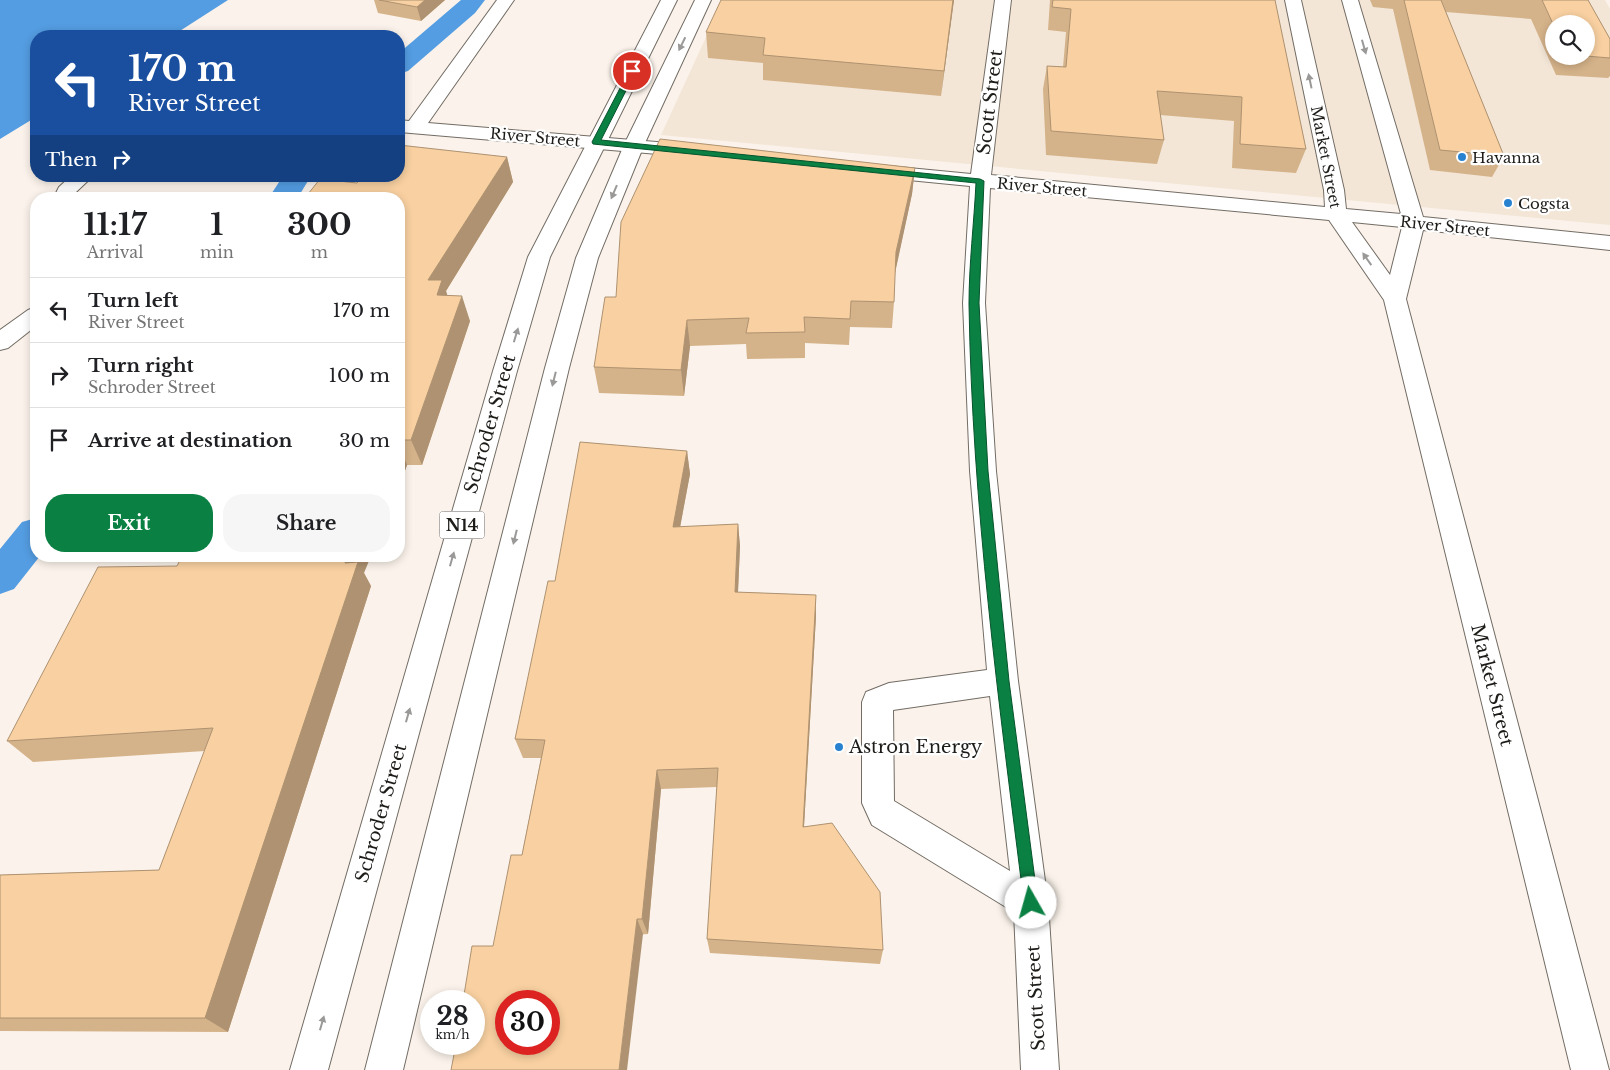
<!DOCTYPE html>
<html lang="en">
<head>
<meta charset="utf-8">
<style>
  body { margin:0; font-family:"Libre Baskerville",serif; background:#f6f6f6; color:#202124; height:100vh; display:flex; flex-direction:column; font-size:19px; white-space:nowrap }
  * { box-sizing:border-box; margin:0 }
  p { font-size:16px; color:#757577 }
  .icon { flex:none; width:28px; height:28px; fill:none; stroke:currentColor; stroke-width:2; stroke-linecap:round; stroke-linejoin:round }
  .map { position:relative; flex:1; overflow:hidden }
  .panel { position:absolute; left:30px; top:192px; width:375px; height:370px; display:flex; flex-direction:column; background:#fff; border-radius:20px; box-shadow:0 2px 8px #0003 }
  .panel>* { flex:none }
  .banner { position:absolute; left:30px; top:30px; width:375px; height:152px; border-radius:20px; box-shadow:0 2px 8px #0003; background:#1a4fa0; color:#fff; overflow:hidden }
  .buttons { position:absolute; left:1545px; top:15px; display:grid; gap:10px }
  .buttons a { display:grid; place-items:center; width:50px; height:50px; border-radius:50%; background:#fff; box-shadow:0 2px 8px #0003; font-size:25px }
  .speed { position:absolute; left:420px; top:990px; display:flex; gap:10px; font-size:25px; font-weight:700; text-align:center }
  .speed>* { display:grid; place-content:center; width:65px; height:65px; border-radius:50%; background:#fff; box-shadow:0 2px 8px #0003; line-height:1 }
  .speed small { font-size:12px; font-weight:400 }
  .speed .limit { border:8px solid #d22; background:#fff; color:#111 }
  .pin { position:absolute; display:grid; place-items:center; width:42px; height:42px; color:#fff; margin:-21px; border:2px solid #fff; border-radius:50%; box-shadow:0 1px 5px #0007 }
  .me { position:absolute; width:55px; margin:-28px; rotate:353deg; stroke-linejoin:round; filter:drop-shadow(0 0 4px #0008) }
  .turn { display:flex; align-items:center; gap:18px; height:105px; padding:0 15px; font-size:22px }
  .turn .icon { width:65px; height:65px; stroke-width:2.5 }
  .turn b { display:block; font-size:35px; line-height:42px }
  .then { display:flex; align-items:center; height:48px; padding:0 15px; background:#0003; gap:10px; font-size:19px }
  .eta { display:flex; justify-content:space-evenly; align-items:center; height:85px; text-align:center }
  .eta b { font-size:30px; font-weight:700; line-height:35px }
  .action { display:flex; gap:10px; margin-top:auto; padding:10px 15px }
  .action a { flex:1; height:58px; border-radius:20px; background:#0b8043; color:#fff; font-size:20px; font-weight:700; line-height:58px; text-align:center }
  .action a+a { background:#f6f6f6; color:#202124 }
  ul { padding:0; list-style:none }
  li { display:flex; align-items:center; gap:15px; height:65px; padding:0 15px; border-top:1px solid #e0e0e0 }
  li div { flex:1 }
  li b { display:block; font-size:19px }
  li em { font-style:normal }
  .map>svg:first-child { display:block }
</style>
</head>
<body>
<div class="map">
<svg width="1610" height="1070" viewBox="0 0 1610 1070">
  <rect width="100%" height="100%" fill="#fbf3eb"/>
  <path fill="#f3e6d7" fill-rule="evenodd" d="M 723,0 L 1605,0 L 1610,9 L 1610,225 L 661,135 ZM 1554,24 L 1586,24 L 1586,56 L 1554,56 Z"/>
  <path fill="#549de2" d="M 0,0 L 228,0 L 172,36 L 36,36 L 36,117 L 0,139 Z"/>
  <g fill="none" stroke-linecap="round" stroke-linejoin="round">
    <g fill="#549de2" fill-rule="evenodd">
      <path d="M 461,0 L 485,0 L 475,13 L 408,71 L 399,74 L 399,53 Z"/>
      <path d="M 283,176 L 311,176 L 297,199 L 268,199 Z"/>
      <path d="M 36,518 L 36,556 L 40,556 L 14,589 L 0,594 L 0,549 L 22,522 Z"/>
    </g>
    <defs>
      <g id="minor">
        <path d="M 497,0 L 514,0 L 428,123 L 693,145 L 700,147 L 703,151 L 700,155 L 693,157 L 399,132 L 399,120 L 409,121 Z"/>
        <path d="M 995,0 L 1011,0 L 991,175 L 1325,207 L 1324,190 L 1285,0 L 1301,0 L 1344,190 L 1346,209 L 1401,214 L 1342,0 L 1358,0 L 1423,217 L 1610,236 L 1610,250 L 1423,230 L 1406,299 L 1609,1070 L 1571,1070 L 1384,300 L 1329,220 L 990,188 L 985,303 L 996,471 L 1018,681 L 1048,903 L 1059,1070 L 1021,1070 L 1014,912 L 872,825 L 862,803 L 862,702 L 866,692 L 889,683 L 987,670 L 970,471 L 963,303 L 970,186 L 878,177 L 871,175 L 868,171 L 871,167 L 878,165 L 971,174 ZM 1352,222 L 1402,227 L 1390,275 ZM 990,696 L 1010,871 L 894,801 L 893,710 Z"/>
        <path d="M 71,176 L 93,176 L 75,193 L 73,199 L 53,199 L 59,187 Z"/>
        <path d="M 36,307 L 36,326 L 8,348 L 0,350 L 0,330 L 28,310 Z"/>
      </g>
      <g id="highway">
        <path d="M 661,0 L 677,0 L 550,257 L 517,371 L 328,1070 L 290,1070 L 493,371 L 528,257 Z"/>
        <path d="M 695,0 L 711,0 L 644,145 L 598,258 L 569,368 L 403,1070 L 365,1070 L 545,368 L 576,258 L 624,145 Z"/>
      </g>
    </defs>
    <use href="#minor" stroke="#726c64" stroke-width="2"/>
    <use href="#highway" stroke="#726c64" stroke-width="2"/>
    <use href="#minor" fill="#fff" fill-rule="evenodd"/>
    <use href="#highway" fill="#fff" fill-rule="evenodd"/>
  </g>
  <g fill="#d5b38a" fill-rule="evenodd">
    <path d="M 374,0 L 445,0 L 421,21 L 378,13 Z"/>
    <path d="M 954,0 L 941,96 L 763,80 L 763,63 L 708,58 L 706,32 Z"/>
    <path d="M 1050,0 L 1275,0 L 1306,149 L 1296,173 L 1232,168 L 1234,121 L 1160,115 L 1164,140 L 1157,164 L 1046,155 L 1043,89 L 1047,66 L 1063,67 L 1066,32 L 1048,30 Z"/>
    <path d="M 1370,0 L 1588,0 L 1610,39 L 1610,76 L 1608,78 L 1556,75 L 1531,19 L 1446,12 L 1504,156 L 1492,177 L 1430,170 L 1393,9 L 1373,7 ZM 1554,24 L 1586,56 L 1554,56 Z"/>
    <path d="M 507,157 L 513,182 L 446,291 L 447,295 L 470,321 L 422,465 L 407,465 L 399,487 L 399,199 L 357,183 Z"/>
    <path d="M 915,168 L 912,194 L 895,271 L 894,302 L 892,328 L 850,327 L 849,345 L 805,343 L 805,358 L 747,359 L 746,344 L 690,346 L 684,396 L 599,393 L 594,367 L 616,297 Z"/>
    <path d="M 687,451 L 690,474 L 680,527 L 738,524 L 740,546 L 738,592 L 816,595 L 816,616 L 804,827 L 883,950 L 880,964 L 710,953 L 707,939 L 717,787 L 661,789 L 648,934 L 493,946 L 522,855 L 541,758 L 523,758 L 515,739 L 555,581 Z"/>
    <path d="M 177,566 L 364,573 L 371,586 L 228,1032 L 0,1031 L 0,875 L 159,870 L 205,751 L 33,762 L 7,741 Z"/>
  </g>
  <g fill="#ae9271">
    <path d="M 425,0 L 445,0 L 421,21 L 417,7 Z"/>
    <path d="M 953,0 L 954,0 L 941,96 L 944,71 Z"/>
    <path d="M 507,157 L 513,182 L 446,291 L 451,306 L 446,321 L 428,280 Z"/>
    <path d="M 915,168 L 912,194 L 894,278 L 896,252 Z"/>
    <path d="M 462,296 L 470,321 L 422,465 L 411,440 Z"/>
    <path d="M 687,320 L 690,346 L 684,396 L 681,370 Z"/>
    <path d="M 399,445 L 407,465 L 399,487 Z"/>
    <path d="M 687,451 L 690,474 L 676,549 L 673,527 Z"/>
    <path d="M 738,524 L 740,546 L 737,614 L 735,592 Z"/>
    <path d="M 348,556 L 371,556 L 364,573 L 371,586 L 228,1032 L 205,1018 L 345,563 Z"/>
    <path d="M 816,595 L 816,616 L 803,844 L 803,827 Z"/>
    <path d="M 657,770 L 661,789 L 648,934 L 642,919 Z"/>
    <path d="M 637,919 L 643,934 L 627,1070 L 619,1070 Z"/>
  </g>
  <g fill="#f8d0a1" stroke="#ae9271" fill-rule="evenodd">
    <path d="M 379,0 L 425,0 L 417,7 Z"/>
    <path d="M 721,0 L 953,0 L 944,71 L 763,55 L 765,38 L 706,32 Z"/>
    <path d="M 1053,0 L 1275,0 L 1306,149 L 1240,144 L 1242,97 L 1157,91 L 1164,140 L 1051,131 L 1047,66 L 1066,67 L 1071,9 L 1052,7 Z"/>
    <path d="M 1404,0 L 1441,0 L 1504,156 L 1440,150 Z"/>
    <path d="M 1542,0 L 1588,0 L 1610,39 L 1610,58 L 1586,56 L 1586,24 L 1554,24 L 1554,26 Z"/>
    <path d="M 660,139 L 915,168 L 896,252 L 894,302 L 851,301 L 850,319 L 804,317 L 805,332 L 746,333 L 749,318 L 687,320 L 681,370 L 594,367 L 605,297 L 616,297 L 621,222 Z"/>
    <path d="M 399,145 L 507,157 L 428,280 L 442,280 L 437,295 L 462,296 L 411,440 L 399,440 L 399,199 L 304,199 L 320,179 L 357,183 L 363,176 L 399,176 Z"/>
    <path d="M 580,442 L 687,451 L 673,527 L 738,524 L 735,592 L 816,595 L 803,827 L 832,823 L 880,892 L 883,950 L 707,939 L 718,768 L 657,770 L 642,919 L 637,919 L 619,1070 L 451,1070 L 456,1044 L 474,1044 L 474,1001 L 463,1001 L 472,946 L 493,946 L 511,855 L 522,855 L 545,740 L 515,739 L 548,581 L 555,581 ZM 506,1001 L 549,1001 L 549,1044 L 506,1044 Z"/>
    <path d="M 182,556 L 348,556 L 345,563 L 358,562 L 205,1018 L 0,1018 L 0,875 L 159,870 L 213,728 L 7,741 L 98,567 L 177,566 Z"/>
  </g>
  <defs><path id="oneway-solid" d="M-6-.8H1V-3.2L6.5 0L1 3.2V.8H-6Z" transform="scale(1.25)"/></defs>
  <g fill="#9a9998">
    <use href="#oneway-solid" transform="translate(682 44) rotate(116)"/>
    <use href="#oneway-solid" transform="translate(1364 47) rotate(74)"/>
    <use href="#oneway-solid" transform="translate(1310 81) rotate(-102)"/>
    <use href="#oneway-solid" transform="translate(614 192) rotate(113)"/>
    <use href="#oneway-solid" transform="translate(1367 259) rotate(-125)"/>
    <use href="#oneway-solid" transform="translate(516 335) rotate(-73)"/>
    <use href="#oneway-solid" transform="translate(554 379) rotate(104)"/>
    <use href="#oneway-solid" transform="translate(515 537) rotate(104)"/>
    <use href="#oneway-solid" transform="translate(452 559) rotate(-74)"/>
    <use href="#oneway-solid" transform="translate(408 715) rotate(-74)"/>
    <use href="#oneway-solid" transform="translate(322 1023) rotate(-74)"/>
  </g>
  <path fill="#0b8043" stroke="#07532c" d="M 632,69 L 636,71 L 601,140 L 980,179 L 984,181 L 979,303 L 988,471 L 1009,681 L 1038,903 L 1036,908 L 1031,910 L 1026,908 L 1024,903 C 999,704 972,504 969,304 C 969,264 974,223 976,183 L 593,144 L 592,142 L 629,71 Z"/>
  <g fill="#2982cf" stroke="#fff" stroke-width="2">
    <circle cx="1462" cy="157" r="5"/>
    <circle cx="1508" cy="203" r="5"/>
    <circle cx="839" cy="747" r="5"/>
  </g>
  <g text-anchor="middle" dominant-baseline="central" stroke-width="4.5" stroke-linejoin="round" paint-order="stroke">
    <g font-size="15" fill="#1e1c19" stroke="#fff">
      <text transform="translate(535 137) rotate(5)">River Street</text>
      <text transform="translate(1326 157) rotate(79)">Market Street</text>
      <text transform="translate(1042 187) rotate(5)">River Street</text>
      <text transform="translate(1445 226) rotate(6)">River Street</text>
    </g>
    <g font-size="15" fill="#1e1c19" stroke="#fff" text-anchor="start">
      <text x="1472" y="157">Havanna</text>
      <text x="1518" y="203">Cogsta</text>
    </g>
    <rect fill="#fff" stroke="#62605e" stroke-width="1" x="439.5" y="511.5" width="45" height="27" rx="4"/>
    <g font-size="16" font-weight="bold" fill="#1e1c19">
      <text x="462" y="525">N14</text>
    </g>
    <g font-size="18" fill="#1e1c19" stroke="#fff">
      <text transform="translate(990 102) rotate(-83)">Scott Street</text>
      <text transform="translate(490 424) rotate(-74)">Schroder Street</text>
      <text transform="translate(1492 685) rotate(76)">Market Street</text>
      <text transform="translate(381 813) rotate(-74)">Schroder Street</text>
      <text transform="translate(1036 998) rotate(-93)">Scott Street</text>
    </g>
    <g font-size="18" fill="#1e1c19" stroke="#fff" text-anchor="start">
      <text x="849" y="747">Astron Energy</text>
    </g>
  </g>
</svg>
<div class="buttons">
<a><svg class="icon" aria-label="search" viewBox="0 0 24 24"><circle cx="10" cy="10" r="6"/><path d="M15 15l6 6"/></svg></a>
</div>
<div class="speed"><div>28<small>km/h</small></div><div class="limit">30</div></div>
<div class="pin" style="left:632px;top:71px;background:#d93025"><svg class="icon" aria-label="arrive" viewBox="0 0 24 24"><path d="M6 21V4h12l-3 4 3 4H6"/></svg></div>
<svg class="me" style="left:1031px;top:903px" viewBox="-20 -20 40 40"><circle r="19" fill="#fff"/><path d="M0-13L10 11 0 6-10 11z" fill="#0b8043"/></svg>
<div class="banner">
<div class="turn"><svg class="icon" aria-label="left" viewBox="0 0 24 24"><path d="M17 20v-9H6M10 6l-5 5 5 5"/></svg><div><b>170 m</b>River Street</div></div>
<div class="then">Then<svg class="icon" aria-label="right" viewBox="0 0 24 24"><path d="M7 20v-9h11M14 6l5 5-5 5"/></svg></div>
</div>
<section class="panel">
<div class="eta">
<div><b>11:17</b><p>Arrival</p></div>
<div><b>1</b><p>min</p></div>
<div><b>300</b><p>m</p></div>
</div>
<ul>
<li><svg class="icon" aria-label="left" viewBox="0 0 24 24"><path d="M17 20v-9H6M10 6l-5 5 5 5"/></svg><div><b>Turn left</b><p>River Street</p></div><em>170 m</em></li>
<li><svg class="icon" aria-label="right" viewBox="0 0 24 24"><path d="M7 20v-9h11M14 6l5 5-5 5"/></svg><div><b>Turn right</b><p>Schroder Street</p></div><em>100 m</em></li>
<li><svg class="icon" aria-label="arrive" viewBox="0 0 24 24"><path d="M6 21V4h12l-3 4 3 4H6"/></svg><div><b>Arrive at destination</b></div><em>30 m</em></li>
</ul>
<div class="action"><a>Exit</a><a>Share</a></div>
</section>
</div>
</body>
</html>
